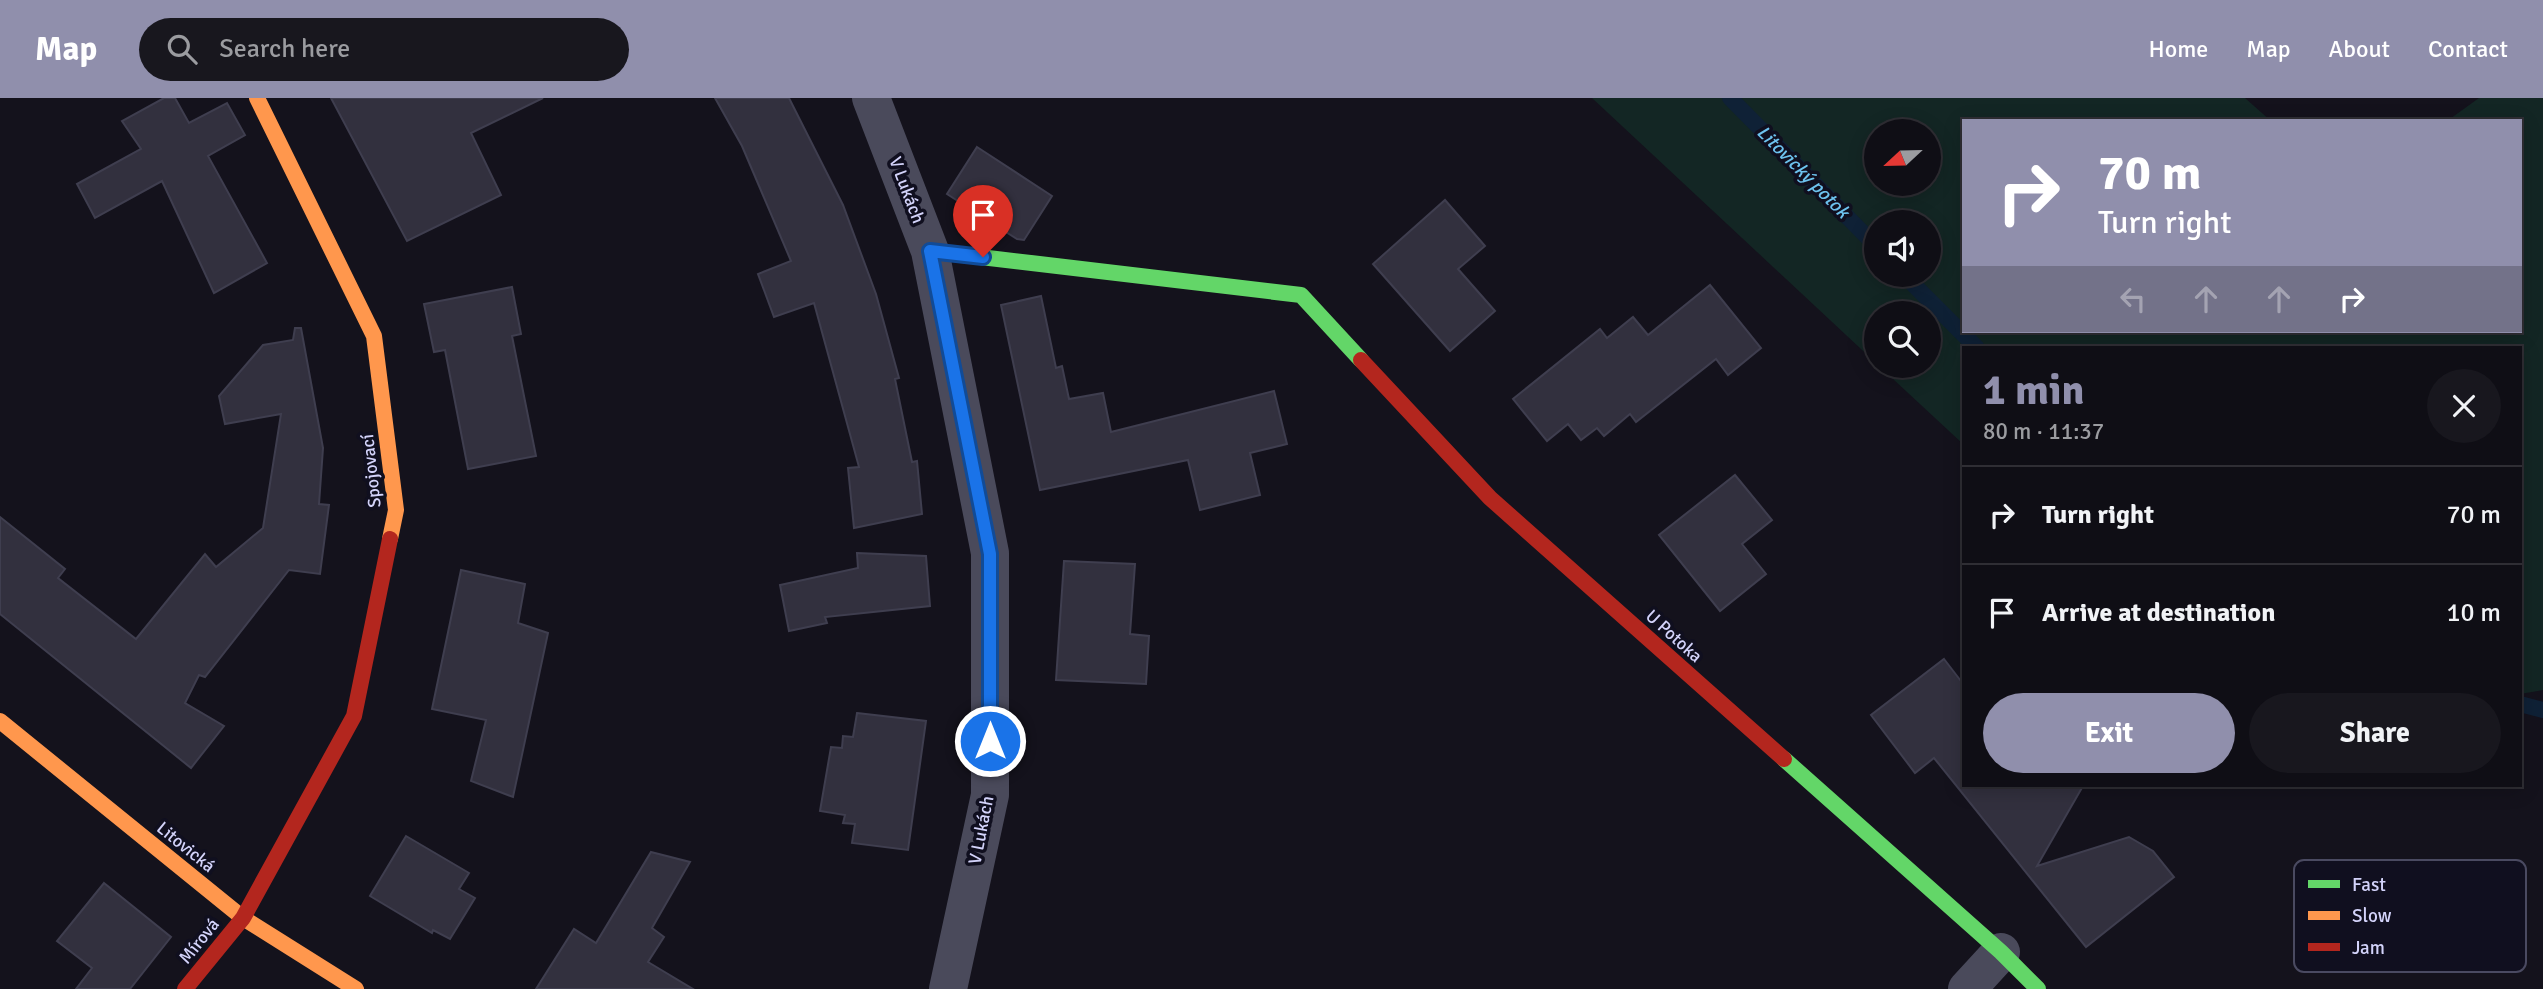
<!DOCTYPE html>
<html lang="en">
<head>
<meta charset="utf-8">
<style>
  body { margin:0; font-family:Signika,sans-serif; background:#18171e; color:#f1f3f6; height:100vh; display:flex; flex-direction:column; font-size:26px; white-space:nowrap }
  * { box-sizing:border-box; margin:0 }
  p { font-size:23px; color:#9b9ca0 }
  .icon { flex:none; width:38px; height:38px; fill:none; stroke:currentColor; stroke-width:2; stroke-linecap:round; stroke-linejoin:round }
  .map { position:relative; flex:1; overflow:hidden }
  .panel { position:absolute; left:1962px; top:248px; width:560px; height:441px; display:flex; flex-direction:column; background:#0f0e15; border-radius:0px; box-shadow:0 4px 18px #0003,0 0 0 2px #2f2e34 }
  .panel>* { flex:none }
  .top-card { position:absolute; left:1962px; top:21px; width:560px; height:214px; border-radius:0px; box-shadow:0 4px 18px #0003,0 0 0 2px #2f2e34; background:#908fac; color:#fff; overflow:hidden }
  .needle { width:46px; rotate:248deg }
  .fabs { position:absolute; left:1864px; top:21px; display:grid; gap:14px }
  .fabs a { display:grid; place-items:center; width:77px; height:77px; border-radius:50%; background:#0f0e15; box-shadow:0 4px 18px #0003,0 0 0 2px #2f2e34; font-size:35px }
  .pin { position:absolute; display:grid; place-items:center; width:60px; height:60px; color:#fff; margin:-72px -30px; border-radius:50% 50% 50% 0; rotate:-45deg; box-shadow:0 0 7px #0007 }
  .pin .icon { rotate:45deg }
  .me { position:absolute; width:77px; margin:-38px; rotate:0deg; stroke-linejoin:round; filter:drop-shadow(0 0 5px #0008) }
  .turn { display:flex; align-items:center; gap:24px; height:147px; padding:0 21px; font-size:32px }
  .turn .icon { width:91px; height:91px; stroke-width:2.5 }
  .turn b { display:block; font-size:49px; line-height:60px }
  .lanes { display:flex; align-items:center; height:66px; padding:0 21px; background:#0003; justify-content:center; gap:35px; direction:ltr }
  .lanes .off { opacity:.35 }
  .round { display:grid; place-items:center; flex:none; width:74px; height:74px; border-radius:37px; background:#18171e }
  .overview { display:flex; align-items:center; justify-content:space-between; height:119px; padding:0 21px }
  h1 { font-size:42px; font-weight:800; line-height:52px; color:#908fac }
  .cta { display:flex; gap:14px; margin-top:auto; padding:14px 21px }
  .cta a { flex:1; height:80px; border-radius:42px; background:#908fac; color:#fff; font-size:28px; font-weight:800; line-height:80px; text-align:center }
  .cta a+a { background:#18171e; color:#f1f3f6 }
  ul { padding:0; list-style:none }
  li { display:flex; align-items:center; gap:21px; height:98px; padding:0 21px; border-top:2px solid #2f2e34 }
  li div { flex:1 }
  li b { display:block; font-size:26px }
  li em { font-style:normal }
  header { display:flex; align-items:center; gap:42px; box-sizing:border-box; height:98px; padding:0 35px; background:#908fac; color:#fff }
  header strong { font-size:33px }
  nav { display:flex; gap:38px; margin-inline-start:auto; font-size:24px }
  .search { width:490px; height:63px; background:#18171e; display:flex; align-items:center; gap:18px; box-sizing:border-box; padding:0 24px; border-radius:38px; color:#9b9ca0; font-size:26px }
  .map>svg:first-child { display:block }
</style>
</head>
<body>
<header>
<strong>Map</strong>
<div class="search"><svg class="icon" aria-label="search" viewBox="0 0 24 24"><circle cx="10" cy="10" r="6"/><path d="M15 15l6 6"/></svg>Search here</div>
<nav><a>Home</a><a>Map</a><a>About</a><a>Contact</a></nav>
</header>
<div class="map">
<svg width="2543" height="891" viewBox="0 0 2543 891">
  <rect width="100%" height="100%" fill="#14121c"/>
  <path fill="#132624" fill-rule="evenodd" d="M 1592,0 L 2245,0 L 2271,23 L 1964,23 L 1964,233 L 2520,233 L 2520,23 L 2447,23 L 2479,0 L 2543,0 L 2543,592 L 2520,596 L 2520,250 L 1964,250 L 1963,346 L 1879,268 L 1928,268 L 1928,215 L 1876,215 L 1876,265 ZM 1876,33 L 1928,33 L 1928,86 L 1876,86 ZM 1876,124 L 1928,124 L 1928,177 L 1876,177 Z"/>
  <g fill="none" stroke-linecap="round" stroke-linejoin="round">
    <g stroke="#0f2136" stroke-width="16">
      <path d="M 1730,0 L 1876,148"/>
      <path d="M 1904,177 L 1977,250"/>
      <path d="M 2520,606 L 2543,612"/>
    </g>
  </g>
  <g fill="#32303e" stroke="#3f3e4f" stroke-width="2">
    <path d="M 164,0 L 175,0 L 189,25 L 227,5 L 245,37 L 208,58 L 267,165 L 214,195 L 162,83 L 95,120 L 77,86 L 141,51 L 122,23 Z"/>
    <path d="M 331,0 L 543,0 L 471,35 L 501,97 L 407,143 Z"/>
    <path d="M 715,0 L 789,0 L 843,107 L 876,196 L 899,280 L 895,281 L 912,364 L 917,363 L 922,416 L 854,430 L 848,370 L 859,369 L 814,205 L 774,219 L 758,176 L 791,163 L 742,48 Z"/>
    <path d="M 977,49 L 1052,98 L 1024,142 L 1017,141 L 947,96 Z"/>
    <path d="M 1445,102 L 1485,148 L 1458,171 L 1495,213 L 1450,253 L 1373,166 Z"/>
    <path d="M 1710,187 L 1761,250 L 1728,277 L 1716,261 L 1636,324 L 1630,316 L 1604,338 L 1597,330 L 1581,342 L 1568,326 L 1547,343 L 1513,301 L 1600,231 L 1607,240 L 1633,219 L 1648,237 Z"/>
    <path d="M 512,189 L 521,236 L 512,238 L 536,358 L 468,371 L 445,252 L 434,254 L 424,206 Z"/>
    <path d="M 1041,198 L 1056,270 L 1062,268 L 1069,301 L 1103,295 L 1111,334 L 1274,293 L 1287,346 L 1250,355 L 1260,397 L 1200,412 L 1188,362 L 1040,392 L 1001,207 Z"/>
    <path d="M 295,230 L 301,230 L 323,350 L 319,406 L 329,407 L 320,476 L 289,472 L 205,579 L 199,577 L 185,605 L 224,628 L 191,670 L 0,516 L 0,419 L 65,471 L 58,480 L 136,541 L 205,456 L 216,469 L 263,430 L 281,316 L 225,326 L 219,298 L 263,247 L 293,242 Z"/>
    <path d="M 1735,377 L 1772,422 L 1742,446 L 1766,476 L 1720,513 L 1659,437 Z"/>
    <path d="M 857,455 L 926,458 L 930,508 L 825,519 L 827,525 L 789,533 L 780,487 L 858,470 Z"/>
    <path d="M 1064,463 L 1135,466 L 1130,536 L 1149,538 L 1146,586 L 1056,582 Z"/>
    <path d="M 461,472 L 525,486 L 518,525 L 548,535 L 513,699 L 471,683 L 486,622 L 432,611 Z"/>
    <path d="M 1944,561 L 1964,587 L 1964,688 L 2083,688 L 2037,768 L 2129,739 L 2153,753 L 2174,779 L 2086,849 L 1934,660 L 1915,675 L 1871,617 Z"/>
    <path d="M 857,615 L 926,623 L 908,752 L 852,745 L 855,726 L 843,725 L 845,717 L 820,713 L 831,649 L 842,650 L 843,638 L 853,639 Z"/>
    <path d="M 406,738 L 469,775 L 459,791 L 475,800 L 450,841 L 433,832 L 432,835 L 370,798 Z"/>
    <path d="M 651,754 L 690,764 L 652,830 L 664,839 L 648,864 L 693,891 L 536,891 L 574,831 L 596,845 Z"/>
    <path d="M 104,785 L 171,839 L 130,891 L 76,891 L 92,870 L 57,843 Z"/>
  </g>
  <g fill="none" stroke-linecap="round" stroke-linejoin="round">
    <g stroke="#4a4a5b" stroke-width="38">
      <path d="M 871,0 L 930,153 L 990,455 L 990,697 L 948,891"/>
      <path d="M 1967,891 L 2001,854"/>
    </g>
    <g stroke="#63d668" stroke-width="16">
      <path d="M 930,153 L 1301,197 L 1361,262"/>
      <path d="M 1784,661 L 2001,854 L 2038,891"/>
    </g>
    <g stroke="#ff974d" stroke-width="16">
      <path d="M 257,0 L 374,238 L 396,412 L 390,441"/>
      <path d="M 0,623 L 243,820 L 356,891"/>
    </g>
    <g stroke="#b3261e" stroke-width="16">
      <path d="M 1361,262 L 1490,400 L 1784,661"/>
      <path d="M 185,891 L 243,820 L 354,618 L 390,441"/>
    </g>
  </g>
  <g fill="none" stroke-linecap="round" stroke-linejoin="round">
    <defs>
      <path id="route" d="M 983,159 L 930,153 L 990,456 L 990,643"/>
    </defs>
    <use href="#route" stroke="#114b97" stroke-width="18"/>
    <use href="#route" stroke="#1a73e8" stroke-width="12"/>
  </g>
  <g text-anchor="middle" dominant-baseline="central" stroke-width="7" stroke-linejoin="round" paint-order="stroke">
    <g font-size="18" fill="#d3d3fa" stroke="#100f1f">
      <text transform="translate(907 92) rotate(69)">V Lukách</text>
      <text transform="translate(371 373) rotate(-96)">Spojovací</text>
      <text transform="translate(1674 538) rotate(42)">U Potoka</text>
      <text transform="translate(981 732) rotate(-79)">V Lukách</text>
      <text transform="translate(186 749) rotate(39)">Litovická</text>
      <text transform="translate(199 843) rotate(-51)">Mírová</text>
    </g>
    <g font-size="19" font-style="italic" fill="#6dc2ee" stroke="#100f1f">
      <text transform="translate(1803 74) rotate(45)">Litovický potok</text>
    </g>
  </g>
  <rect x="2294" y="762" width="232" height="112" rx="10" fill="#100f1f" stroke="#4a4a61" stroke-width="2"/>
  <rect x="2308" y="782" width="32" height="8" fill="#63d668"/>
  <rect x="2308" y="813" width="32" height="9" fill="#ff974d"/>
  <rect x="2308" y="845" width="32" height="8" fill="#b3261e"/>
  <g font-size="19" fill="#d3d3fa">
    <text x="2352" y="793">Fast</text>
    <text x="2352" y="824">Slow</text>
    <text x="2352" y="856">Jam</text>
  </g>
</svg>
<div class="fabs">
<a><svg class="needle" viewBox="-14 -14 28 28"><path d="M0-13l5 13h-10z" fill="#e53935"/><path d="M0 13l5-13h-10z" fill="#9b9ca0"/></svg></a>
<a><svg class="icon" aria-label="sound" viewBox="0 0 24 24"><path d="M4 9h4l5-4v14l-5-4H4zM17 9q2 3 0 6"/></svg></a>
<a><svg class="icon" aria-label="search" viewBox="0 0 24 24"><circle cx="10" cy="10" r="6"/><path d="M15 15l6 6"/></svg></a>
</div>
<div class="pin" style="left:983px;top:159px;background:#d93025"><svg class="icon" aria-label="arrive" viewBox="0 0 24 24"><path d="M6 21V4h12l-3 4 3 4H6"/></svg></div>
<svg class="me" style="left:990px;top:643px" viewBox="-20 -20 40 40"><circle r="17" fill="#1a73e8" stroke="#fff" stroke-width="3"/><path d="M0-11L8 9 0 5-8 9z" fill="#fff"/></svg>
<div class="top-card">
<div class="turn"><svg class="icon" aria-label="right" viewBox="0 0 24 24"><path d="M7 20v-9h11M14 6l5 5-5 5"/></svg><div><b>70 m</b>Turn right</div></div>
<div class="lanes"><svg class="icon off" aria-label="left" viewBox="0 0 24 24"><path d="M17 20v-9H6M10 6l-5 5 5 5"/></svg><svg class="icon off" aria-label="ahead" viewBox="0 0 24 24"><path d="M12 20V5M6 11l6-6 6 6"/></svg><svg class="icon off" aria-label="ahead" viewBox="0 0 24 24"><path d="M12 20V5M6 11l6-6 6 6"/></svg><svg class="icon" aria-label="right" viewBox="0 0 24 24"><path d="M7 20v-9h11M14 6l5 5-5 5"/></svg></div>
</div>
<section class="panel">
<div class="overview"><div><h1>1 min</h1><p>80 m · 11:37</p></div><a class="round"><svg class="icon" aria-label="close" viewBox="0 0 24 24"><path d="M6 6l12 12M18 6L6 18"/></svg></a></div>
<ul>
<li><svg class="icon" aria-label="right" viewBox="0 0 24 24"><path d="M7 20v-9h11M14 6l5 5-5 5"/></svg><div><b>Turn right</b></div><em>70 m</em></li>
<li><svg class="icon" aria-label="arrive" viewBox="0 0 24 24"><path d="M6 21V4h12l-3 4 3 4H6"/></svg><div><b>Arrive at destination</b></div><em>10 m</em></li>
</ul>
<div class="cta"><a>Exit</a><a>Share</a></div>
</section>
</div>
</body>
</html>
